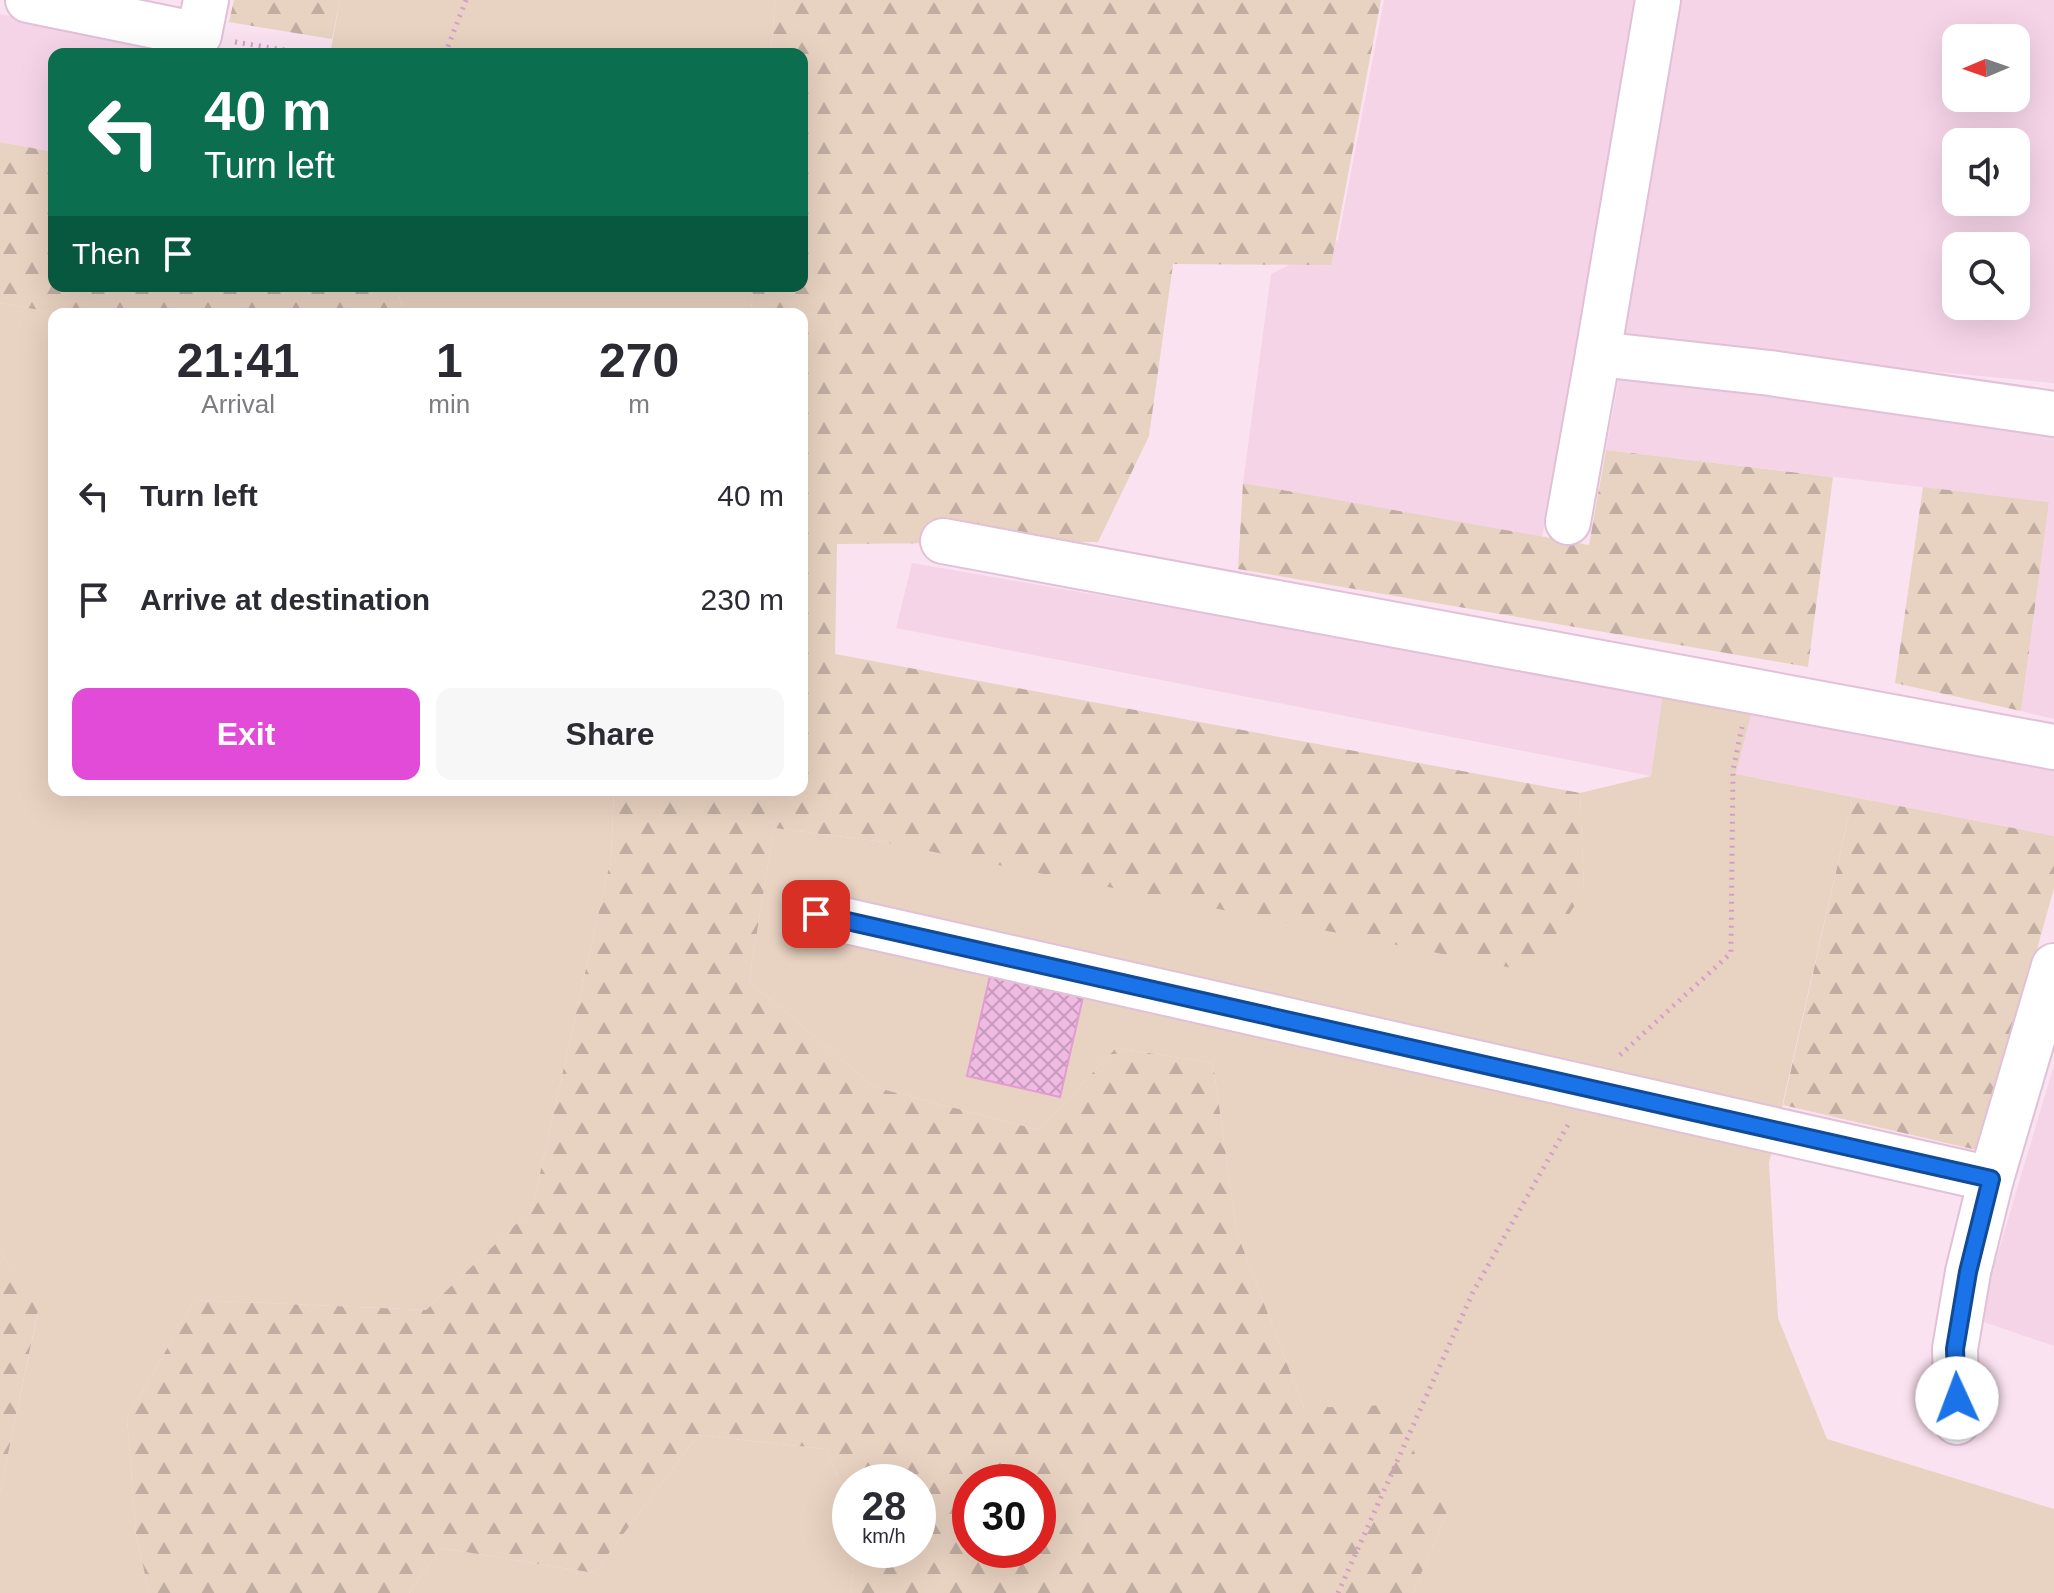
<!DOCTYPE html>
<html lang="en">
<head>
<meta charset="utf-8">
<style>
  body { margin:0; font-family:Helvetica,sans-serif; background:#f7f7f7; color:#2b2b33; height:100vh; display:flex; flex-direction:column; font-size:30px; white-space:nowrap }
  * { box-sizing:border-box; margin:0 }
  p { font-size:26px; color:#7c7c81 }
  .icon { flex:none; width:44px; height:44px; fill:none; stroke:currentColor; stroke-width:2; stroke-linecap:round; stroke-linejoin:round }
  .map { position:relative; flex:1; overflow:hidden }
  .sheet { position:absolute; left:48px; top:308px; width:760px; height:488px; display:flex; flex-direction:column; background:#fff; border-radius:16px; box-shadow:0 8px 32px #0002 }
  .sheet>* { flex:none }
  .guide { position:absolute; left:48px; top:48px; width:760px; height:244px; border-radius:16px; box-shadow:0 8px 32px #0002; background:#0b6e4f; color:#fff; overflow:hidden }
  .needle { width:52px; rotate:268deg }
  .fabs { position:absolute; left:1942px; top:24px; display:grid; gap:16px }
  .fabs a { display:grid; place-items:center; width:88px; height:88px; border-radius:16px; background:#fff; box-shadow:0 8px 32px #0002; font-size:40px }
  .speed { position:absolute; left:832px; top:1464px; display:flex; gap:16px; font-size:40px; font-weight:700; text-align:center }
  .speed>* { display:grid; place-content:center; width:104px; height:104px; border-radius:50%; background:#fff; box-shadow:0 8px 32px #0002; line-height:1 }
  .speed small { font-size:20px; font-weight:400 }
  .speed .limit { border:12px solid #d22; background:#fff; color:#111 }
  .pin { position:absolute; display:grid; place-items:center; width:68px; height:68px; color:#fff; margin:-34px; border-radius:16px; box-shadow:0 4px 12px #0006 }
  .me { position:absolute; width:88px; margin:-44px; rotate:358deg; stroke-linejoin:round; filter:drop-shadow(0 0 6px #0008) }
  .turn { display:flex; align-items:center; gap:28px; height:168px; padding:0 24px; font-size:36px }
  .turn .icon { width:104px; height:104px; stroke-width:2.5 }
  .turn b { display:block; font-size:56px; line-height:68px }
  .then { display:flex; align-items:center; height:76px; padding:0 24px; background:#0003; gap:16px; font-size:30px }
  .eta { display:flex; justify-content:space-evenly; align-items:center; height:136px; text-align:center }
  .eta b { font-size:48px; font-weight:800; line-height:56px }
  .button { display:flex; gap:16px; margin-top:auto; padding:16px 24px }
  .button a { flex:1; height:92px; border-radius:16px; background:#e24ad8; color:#fff; font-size:32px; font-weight:800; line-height:92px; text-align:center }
  .button a+a { background:#f7f7f7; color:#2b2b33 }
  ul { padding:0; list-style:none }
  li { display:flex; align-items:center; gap:24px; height:104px; padding:0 24px }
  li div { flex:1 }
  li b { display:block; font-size:30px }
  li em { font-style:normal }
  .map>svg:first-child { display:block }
</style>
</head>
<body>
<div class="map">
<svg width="2054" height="1593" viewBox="0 0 2054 1593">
  <defs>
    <pattern id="forest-firs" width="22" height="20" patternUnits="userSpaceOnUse" patternTransform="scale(2)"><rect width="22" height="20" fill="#e8d2c1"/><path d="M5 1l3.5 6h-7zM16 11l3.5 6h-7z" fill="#c0aca1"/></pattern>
    <pattern id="building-cross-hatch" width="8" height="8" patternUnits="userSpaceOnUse" patternTransform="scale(2)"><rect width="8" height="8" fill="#f0bbe3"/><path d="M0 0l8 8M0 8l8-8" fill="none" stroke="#c79abc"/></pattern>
  </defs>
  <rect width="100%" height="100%" fill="#fbe2f0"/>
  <g fill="#f5d4e7" fill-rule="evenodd">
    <path d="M 1384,0 L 1636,0 L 1542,538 L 1243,483 L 1271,274 L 1338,240 Z"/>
    <path d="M 1678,0 L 2054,0 L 2054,383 L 1617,342 ZM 1956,38 L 2016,38 L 2016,98 L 1956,98 ZM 1956,142 L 2016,142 L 2016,202 L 1956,202 ZM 1956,246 L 2016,246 L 2016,306 L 1956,306 Z"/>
    <path d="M 0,14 L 204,54 L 54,54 L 54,152 L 0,142 Z"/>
    <path d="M 1619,378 L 2054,427 L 2054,719 L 2021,711 L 2049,502 L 1606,450 Z"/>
    <path d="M 912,563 L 1663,693 L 1651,776 L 896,628 Z"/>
    <path d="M 1752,711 L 2054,766 L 2054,836 L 1736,774 Z"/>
    <path d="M 2054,1065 L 2054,1346 L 1978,1320 Z"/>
  </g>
  <g fill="#e8d2c1">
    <path d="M 340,0 L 775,0 L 771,54 L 330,54 Z"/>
    <path d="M 398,286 L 753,286 L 751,314 L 402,314 Z"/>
    <path d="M 0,303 L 61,314 L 54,314 L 54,790 L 614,790 L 611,858 L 532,1209 L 426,1310 L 195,1300 L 127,1418 L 136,1534 L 149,1593 L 0,1593 L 0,1492 L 38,1312 L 0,1251 Z"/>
    <path d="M 1663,693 L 1752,711 L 1736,774 L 1853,797 L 1769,1163 L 1778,1318 L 1827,1439 L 2054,1509 L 2054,1593 L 1413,1593 L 1447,1513 L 1304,1408 L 1237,1233 L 1213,1063 L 1116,1048 L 1039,1130 L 874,1087 L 749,981 L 774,828 L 884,842 L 1584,891 L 1580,793 L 1651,776 Z"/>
    <path d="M 698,1435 L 826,1449 L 850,1506 L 850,1550 L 856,1550 L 850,1593 L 409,1593 L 441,1548 L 594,1573 Z"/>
  </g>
  <g fill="url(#forest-firs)" fill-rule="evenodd">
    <path d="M 234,0 L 340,0 L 332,39 L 229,22 Z"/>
    <path d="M 775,0 L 1381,0 L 1331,265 L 1173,264 L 1149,436 L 1098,542 L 837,544 L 835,654 L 1580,793 L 1584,891 L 1532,972 L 884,842 L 774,828 L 749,981 L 874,1087 L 1039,1130 L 1116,1048 L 1213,1063 L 1237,1233 L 1304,1408 L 1389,1405 L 1447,1513 L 1413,1593 L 850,1593 L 856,1550 L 918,1550 L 918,1482 L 850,1482 L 850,1506 L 826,1449 L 698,1435 L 594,1573 L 441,1548 L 409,1593 L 149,1593 L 136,1534 L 127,1418 L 195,1300 L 426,1310 L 532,1209 L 611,858 L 614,790 L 802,790 L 802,314 L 751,314 L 753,286 L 802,286 L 802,54 L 771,54 ZM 970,1482 L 1038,1482 L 1038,1550 L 970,1550 Z"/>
    <path d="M 0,142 L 54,152 L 54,286 L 398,286 L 402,314 L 61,314 L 0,303 Z"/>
    <path d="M 1606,450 L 1833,477 L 1808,667 L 1238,569 L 1243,483 L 1589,545 Z"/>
    <path d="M 1923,487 L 2049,502 L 2021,711 L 1895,683 Z"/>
    <path d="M 1853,797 L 2054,836 L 2054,888 L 1981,1151 L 1783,1105 Z"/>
    <path d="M 0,1251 L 38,1311 L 0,1492 Z"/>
  </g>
  <path fill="url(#building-cross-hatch)" stroke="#e29cd2" stroke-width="2" d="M 990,976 L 1083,997 L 1060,1097 L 967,1076 Z"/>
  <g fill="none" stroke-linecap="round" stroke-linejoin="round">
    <defs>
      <g id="minor">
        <path d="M 28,0 L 199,35 L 206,0"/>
        <path d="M 1598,354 L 1770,373 L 2054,414"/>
        <path d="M 1568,522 L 1598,354 L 1658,0"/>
        <path d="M 943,541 L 2054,747"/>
        <path d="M 816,914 L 1991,1179"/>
        <path d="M 1957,1422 L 1955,1349 L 1968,1272 L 1991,1179 L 2054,966"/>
      </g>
    </defs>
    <use href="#minor" stroke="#e1c1d7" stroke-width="48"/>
    <g stroke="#d49ec8" stroke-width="5" stroke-dasharray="2 6" stroke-linecap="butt">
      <path d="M 235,42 L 309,54"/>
      <path d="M 445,54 L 466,0"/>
      <path d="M 1620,1055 L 1731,953 L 1733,770 L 1742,727"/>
      <path d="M 1338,1593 L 1473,1292 L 1569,1123"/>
    </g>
    <use href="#minor" stroke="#fff" stroke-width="44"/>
  </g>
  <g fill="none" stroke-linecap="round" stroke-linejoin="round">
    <defs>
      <path id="route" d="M 816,914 L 1991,1179 L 1968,1272 L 1955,1349 L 1957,1398"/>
    </defs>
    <use href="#route" stroke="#114b97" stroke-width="20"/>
    <use href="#route" stroke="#1a73e8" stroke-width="14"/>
  </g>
</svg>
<div class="fabs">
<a><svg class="needle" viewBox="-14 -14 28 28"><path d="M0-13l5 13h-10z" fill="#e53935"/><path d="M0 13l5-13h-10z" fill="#7c7c81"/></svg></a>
<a><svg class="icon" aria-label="sound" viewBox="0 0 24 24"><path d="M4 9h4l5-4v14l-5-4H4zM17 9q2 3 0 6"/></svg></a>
<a><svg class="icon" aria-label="search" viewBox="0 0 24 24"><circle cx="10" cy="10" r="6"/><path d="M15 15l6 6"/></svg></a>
</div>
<div class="speed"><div>28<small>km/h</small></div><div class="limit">30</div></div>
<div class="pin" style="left:816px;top:914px;background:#d93025"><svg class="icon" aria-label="arrive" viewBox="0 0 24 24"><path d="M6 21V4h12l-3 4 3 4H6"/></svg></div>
<svg class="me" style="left:1957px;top:1398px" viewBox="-20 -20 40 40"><circle r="19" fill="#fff"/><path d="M0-13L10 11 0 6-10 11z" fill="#1a73e8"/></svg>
<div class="guide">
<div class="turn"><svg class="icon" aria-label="left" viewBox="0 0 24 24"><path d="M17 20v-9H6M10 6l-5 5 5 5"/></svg><div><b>40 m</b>Turn left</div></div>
<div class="then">Then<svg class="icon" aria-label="arrive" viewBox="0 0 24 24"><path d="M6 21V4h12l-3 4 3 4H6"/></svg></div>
</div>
<section class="sheet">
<div class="eta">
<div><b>21:41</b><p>Arrival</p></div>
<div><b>1</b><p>min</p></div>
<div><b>270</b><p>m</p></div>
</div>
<ul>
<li><svg class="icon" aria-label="left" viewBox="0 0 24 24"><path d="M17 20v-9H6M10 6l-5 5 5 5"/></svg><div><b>Turn left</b></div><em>40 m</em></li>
<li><svg class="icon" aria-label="arrive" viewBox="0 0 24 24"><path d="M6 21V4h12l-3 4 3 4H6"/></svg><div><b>Arrive at destination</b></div><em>230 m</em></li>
</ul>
<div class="button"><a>Exit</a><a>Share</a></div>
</section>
</div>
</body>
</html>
